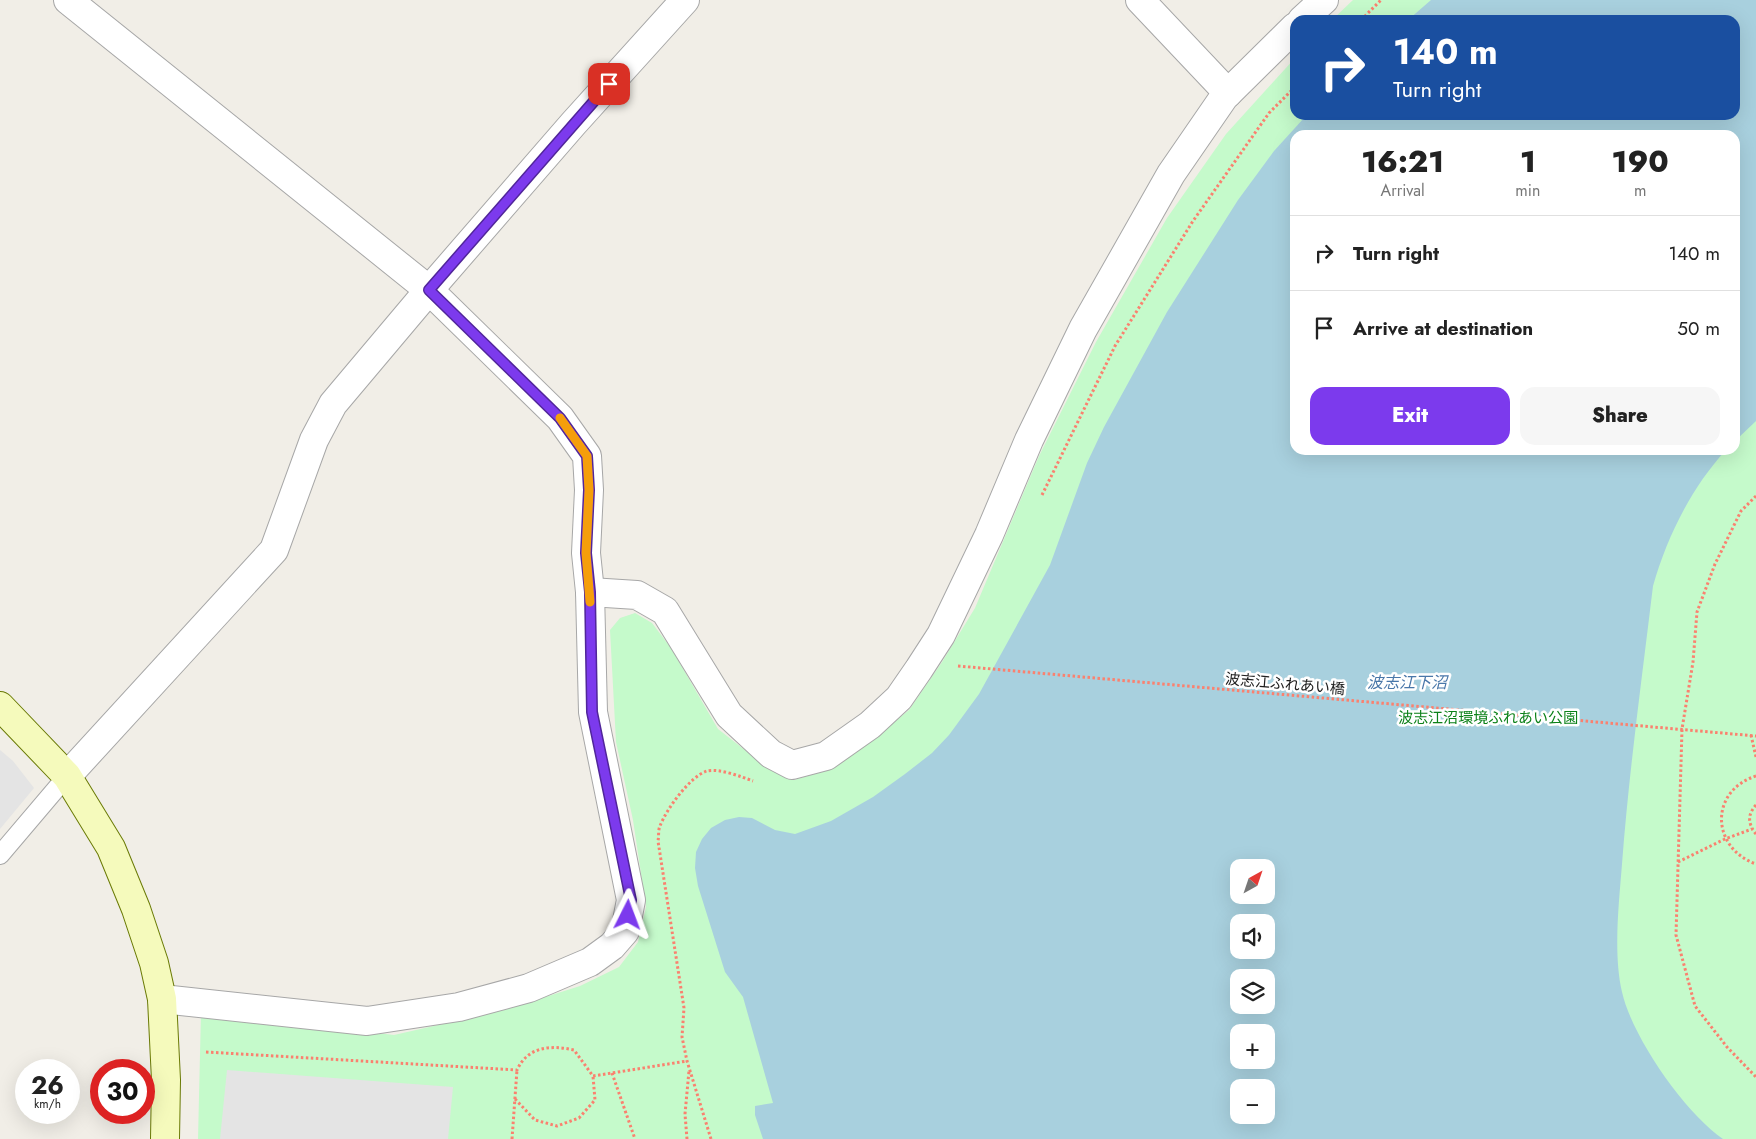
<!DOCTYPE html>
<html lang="en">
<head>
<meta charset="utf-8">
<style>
  body { margin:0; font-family:Jost,"Noto Sans JP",sans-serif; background:#f6f6f6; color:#222; height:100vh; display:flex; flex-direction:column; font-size:19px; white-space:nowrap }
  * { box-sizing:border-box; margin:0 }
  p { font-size:16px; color:#767676 }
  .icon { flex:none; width:28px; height:28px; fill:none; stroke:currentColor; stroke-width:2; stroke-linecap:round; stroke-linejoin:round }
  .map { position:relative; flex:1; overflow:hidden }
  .details { position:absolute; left:1290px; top:130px; width:450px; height:325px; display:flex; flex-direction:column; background:#fff; border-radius:15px; box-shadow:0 5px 20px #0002 }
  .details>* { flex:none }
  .guide { position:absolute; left:1290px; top:15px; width:450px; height:105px; border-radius:15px; box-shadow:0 5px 20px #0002; background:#1a4fa0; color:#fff; overflow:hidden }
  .needle { width:32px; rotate:40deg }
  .controls { position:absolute; left:1230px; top:859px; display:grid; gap:10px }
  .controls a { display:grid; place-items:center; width:45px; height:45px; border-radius:10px; background:#fff; box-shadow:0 5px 20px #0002; font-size:25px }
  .speed { position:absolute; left:15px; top:1059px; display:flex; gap:10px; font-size:25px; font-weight:700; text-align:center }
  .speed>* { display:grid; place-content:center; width:65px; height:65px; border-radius:50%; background:#fff; box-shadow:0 5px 20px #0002; line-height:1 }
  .speed small { font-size:12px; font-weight:400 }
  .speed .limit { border:8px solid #d22; background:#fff; color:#111 }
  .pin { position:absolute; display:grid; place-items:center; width:42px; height:42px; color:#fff; margin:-21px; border-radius:10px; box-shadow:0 2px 8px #0006 }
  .me { position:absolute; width:55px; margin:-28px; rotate:3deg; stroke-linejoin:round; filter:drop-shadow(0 0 4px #0008) }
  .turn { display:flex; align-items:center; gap:18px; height:105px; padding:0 20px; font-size:22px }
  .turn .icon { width:65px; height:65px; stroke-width:2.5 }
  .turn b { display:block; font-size:35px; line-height:42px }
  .eta { display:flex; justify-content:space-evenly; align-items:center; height:85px; text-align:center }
  .eta b { font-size:30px; font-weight:800; line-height:35px }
  .action { display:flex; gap:10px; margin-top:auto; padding:10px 20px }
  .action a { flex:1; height:58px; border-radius:15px; background:#7c3aed; color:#fff; font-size:20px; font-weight:800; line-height:58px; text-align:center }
  .action a+a { background:#f6f6f6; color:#222 }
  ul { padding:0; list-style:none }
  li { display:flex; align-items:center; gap:15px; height:75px; padding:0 20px; border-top:1px solid #e0e0e0 }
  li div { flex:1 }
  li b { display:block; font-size:19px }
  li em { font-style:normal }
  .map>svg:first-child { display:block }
</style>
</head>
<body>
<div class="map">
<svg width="1756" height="1139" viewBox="0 0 1756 1139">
  <rect width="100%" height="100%" fill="#f1eee7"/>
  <path fill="#c5facb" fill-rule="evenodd" d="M 1353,0 L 1756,0 L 1756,1139 L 198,1139 L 201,1012 L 394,1035 L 504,1010 L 580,986 L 619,967 L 638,942 L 646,907 L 633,820 L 616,742 L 610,630 L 620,618 L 635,613 L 652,623 L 671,648 L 718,729 L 768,768 L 794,780 L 831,769 L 878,735 L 909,710 L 942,662 L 975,608 L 1039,456 L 1096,342 L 1167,218 L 1226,134 L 1295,58 L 1295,115 L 1735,115 L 1735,20 L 1332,20 ZM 1295,135 L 1735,135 L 1735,450 L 1295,450 ZM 1239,868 L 1266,868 L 1266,895 L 1239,895 ZM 1239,922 L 1266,922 L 1266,950 L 1239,950 ZM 1239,978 L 1266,978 L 1266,1005 L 1239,1005 ZM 1239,1032 L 1266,1032 L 1266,1060 L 1239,1060 ZM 1239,1088 L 1266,1088 L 1266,1115 L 1239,1115 Z"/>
  <g fill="#e4e4e4">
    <path d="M 0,750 L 13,761 L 34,788 L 0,829 Z"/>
    <path d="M 227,1070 L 453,1087 L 448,1139 L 220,1139 Z"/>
  </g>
  <path fill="#a8d0de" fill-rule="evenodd" d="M 1431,0 L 1756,0 L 1756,421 L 1735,441 L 1735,135 L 1295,135 L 1295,450 L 1726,450 C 1691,488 1667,537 1653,586 C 1642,678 1629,771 1622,864 C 1619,903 1613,953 1622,992 C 1632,1037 1685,1113 1723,1139 L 763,1139 L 755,1115 L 755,1106 L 773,1103 L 743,997 L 725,972 L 698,886 L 695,868 L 696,852 L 702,839 L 711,828 L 725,820 L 739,817 L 752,818 L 775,830 L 795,834 L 831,821 L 873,797 L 905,774 L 932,753 L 949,735 L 979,694 L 1050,565 L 1087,463 L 1104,427 L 1167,312 L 1238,200 L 1274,151 L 1304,118 L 1308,115 L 1735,115 L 1735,20 L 1408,20 ZM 1239,868 L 1266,868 L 1266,895 L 1239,895 ZM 1266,922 L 1266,950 L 1239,950 L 1239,922 ZM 1239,978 L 1266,978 L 1266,1005 L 1239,1005 ZM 1239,1032 L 1266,1032 L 1266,1060 L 1239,1060 ZM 1239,1088 L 1266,1088 L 1266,1115 L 1239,1115 Z"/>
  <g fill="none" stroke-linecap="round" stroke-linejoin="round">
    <defs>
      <path id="lane" d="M 0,855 L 67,776"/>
      <g id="street">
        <path d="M 68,0 L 429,290 L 560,418 L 587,456 L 589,490 L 586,553 L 590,592 L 593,712 L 631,900 L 625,931 L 612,946 L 590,962 L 529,988 L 459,1007 L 367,1021 L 162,999"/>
        <path d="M 1140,0 L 1228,93"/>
        <path d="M 1302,20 L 1324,0"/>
        <path d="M 590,592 L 637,595 L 665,611 L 729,715 L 771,754 L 792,765 L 826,756 L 870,725 L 899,698 L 919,669 L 941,635 L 989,535 L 1029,440 L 1083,329 L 1171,174 L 1224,97 L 1295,27"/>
        <path d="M 67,776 L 274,550 L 314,440 L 333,404 L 429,290 L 573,124 L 685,0"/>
      </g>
      <path id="secondary" d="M 0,706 L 67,776 L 111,848 L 136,909 L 154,963 L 162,999 L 166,1080 L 165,1139"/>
    </defs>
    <use href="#lane" stroke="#a7a7a7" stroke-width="20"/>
    <use href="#street" stroke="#a7a7a7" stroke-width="30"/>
    <use href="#secondary" stroke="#6a7a05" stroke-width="30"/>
    <g stroke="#fa816f" stroke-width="3" stroke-dasharray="2.5 2.5" stroke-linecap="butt">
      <path d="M 1361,20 L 1381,0"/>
      <path d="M 1042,495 L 1115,346 L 1193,221 L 1269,113 L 1295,87"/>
      <path d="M 1756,496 L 1741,511 L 1715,564 L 1697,612 L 1693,662 L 1682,729 L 1676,935 L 1695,1006 L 1727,1047 L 1756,1077"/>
      <path d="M 958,666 L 1756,736"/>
      <path d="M 1751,735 L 1756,757"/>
      <path d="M 1756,776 C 1709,791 1711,848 1756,864"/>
      <path d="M 1756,805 C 1747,815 1748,824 1756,834"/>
      <path d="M 1678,862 L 1725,839 L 1752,829"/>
      <path d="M 206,1052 L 517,1070 C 528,1046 551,1045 574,1050 L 593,1076 L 687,1061"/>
      <path d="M 612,1073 L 635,1139"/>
      <path d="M 515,1099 L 535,1120 L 557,1126 L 579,1118 L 595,1100 L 593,1076"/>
      <path d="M 512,1139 L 517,1070"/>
      <path d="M 687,1139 L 685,1114 L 689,1071"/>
      <path d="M 711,1139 L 687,1061 L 682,1037 L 684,1008 L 658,841 C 659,836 658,830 660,826 C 666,810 690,776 707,771 C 719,768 742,777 753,781"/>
    </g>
    <use href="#lane" stroke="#fff" stroke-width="18"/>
    <use href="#street" stroke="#fff" stroke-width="28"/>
    <use href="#secondary" stroke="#f5fabc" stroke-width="28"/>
  </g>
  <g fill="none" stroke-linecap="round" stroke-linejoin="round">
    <defs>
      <path id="route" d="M 609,84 L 429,290 L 560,418 L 587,456 L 589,490 L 586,553 L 590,592 L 592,712 L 631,900 L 628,915"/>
    </defs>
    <use href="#route" stroke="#51269a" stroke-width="12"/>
    <use href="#route" stroke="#7c3aed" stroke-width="9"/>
    <path stroke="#f59e0b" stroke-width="9" d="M 560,418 L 587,456 L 589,490 L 586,553 L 590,602"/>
  </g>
  <g text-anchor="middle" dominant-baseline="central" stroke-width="5" stroke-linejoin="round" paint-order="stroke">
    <g font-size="15" fill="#202020" stroke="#fff">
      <text transform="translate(1285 684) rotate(5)">波志江ふれあい橋</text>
    </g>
    <g font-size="15" fill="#0c8119" stroke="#fff">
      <text x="1488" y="718">波志江沼環境ふれあい公園</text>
    </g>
    <g font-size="16" font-style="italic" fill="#4977a9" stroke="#fff">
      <text x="1407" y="682">波志江下沼</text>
    </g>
  </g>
</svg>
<div class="controls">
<a><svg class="needle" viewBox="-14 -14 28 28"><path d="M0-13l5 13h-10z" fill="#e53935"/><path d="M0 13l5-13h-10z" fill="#767676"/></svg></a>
<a><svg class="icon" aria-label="sound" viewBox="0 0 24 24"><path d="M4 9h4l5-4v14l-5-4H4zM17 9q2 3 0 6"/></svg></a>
<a><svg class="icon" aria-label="layers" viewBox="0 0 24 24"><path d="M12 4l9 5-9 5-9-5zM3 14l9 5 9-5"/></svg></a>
<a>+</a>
<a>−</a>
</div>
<div class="speed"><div>26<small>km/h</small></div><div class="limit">30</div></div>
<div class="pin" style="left:609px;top:84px;background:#d93025"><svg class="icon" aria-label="arrive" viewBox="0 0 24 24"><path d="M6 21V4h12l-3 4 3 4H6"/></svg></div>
<svg class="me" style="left:628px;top:915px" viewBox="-20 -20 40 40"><path d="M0-17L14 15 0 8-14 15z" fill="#7c3aed" stroke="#fff" stroke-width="4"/></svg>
<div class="guide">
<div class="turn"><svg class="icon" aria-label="right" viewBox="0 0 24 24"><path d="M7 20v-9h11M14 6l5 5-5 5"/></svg><div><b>140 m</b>Turn right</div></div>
</div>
<section class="details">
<div class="eta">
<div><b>16:21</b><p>Arrival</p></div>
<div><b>1</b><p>min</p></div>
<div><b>190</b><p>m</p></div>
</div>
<ul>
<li><svg class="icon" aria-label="right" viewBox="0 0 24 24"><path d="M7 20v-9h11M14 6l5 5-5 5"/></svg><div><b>Turn right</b></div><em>140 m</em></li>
<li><svg class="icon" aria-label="arrive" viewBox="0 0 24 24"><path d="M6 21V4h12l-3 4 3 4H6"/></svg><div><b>Arrive at destination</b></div><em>50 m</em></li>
</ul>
<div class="action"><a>Exit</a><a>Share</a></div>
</section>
</div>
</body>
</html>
